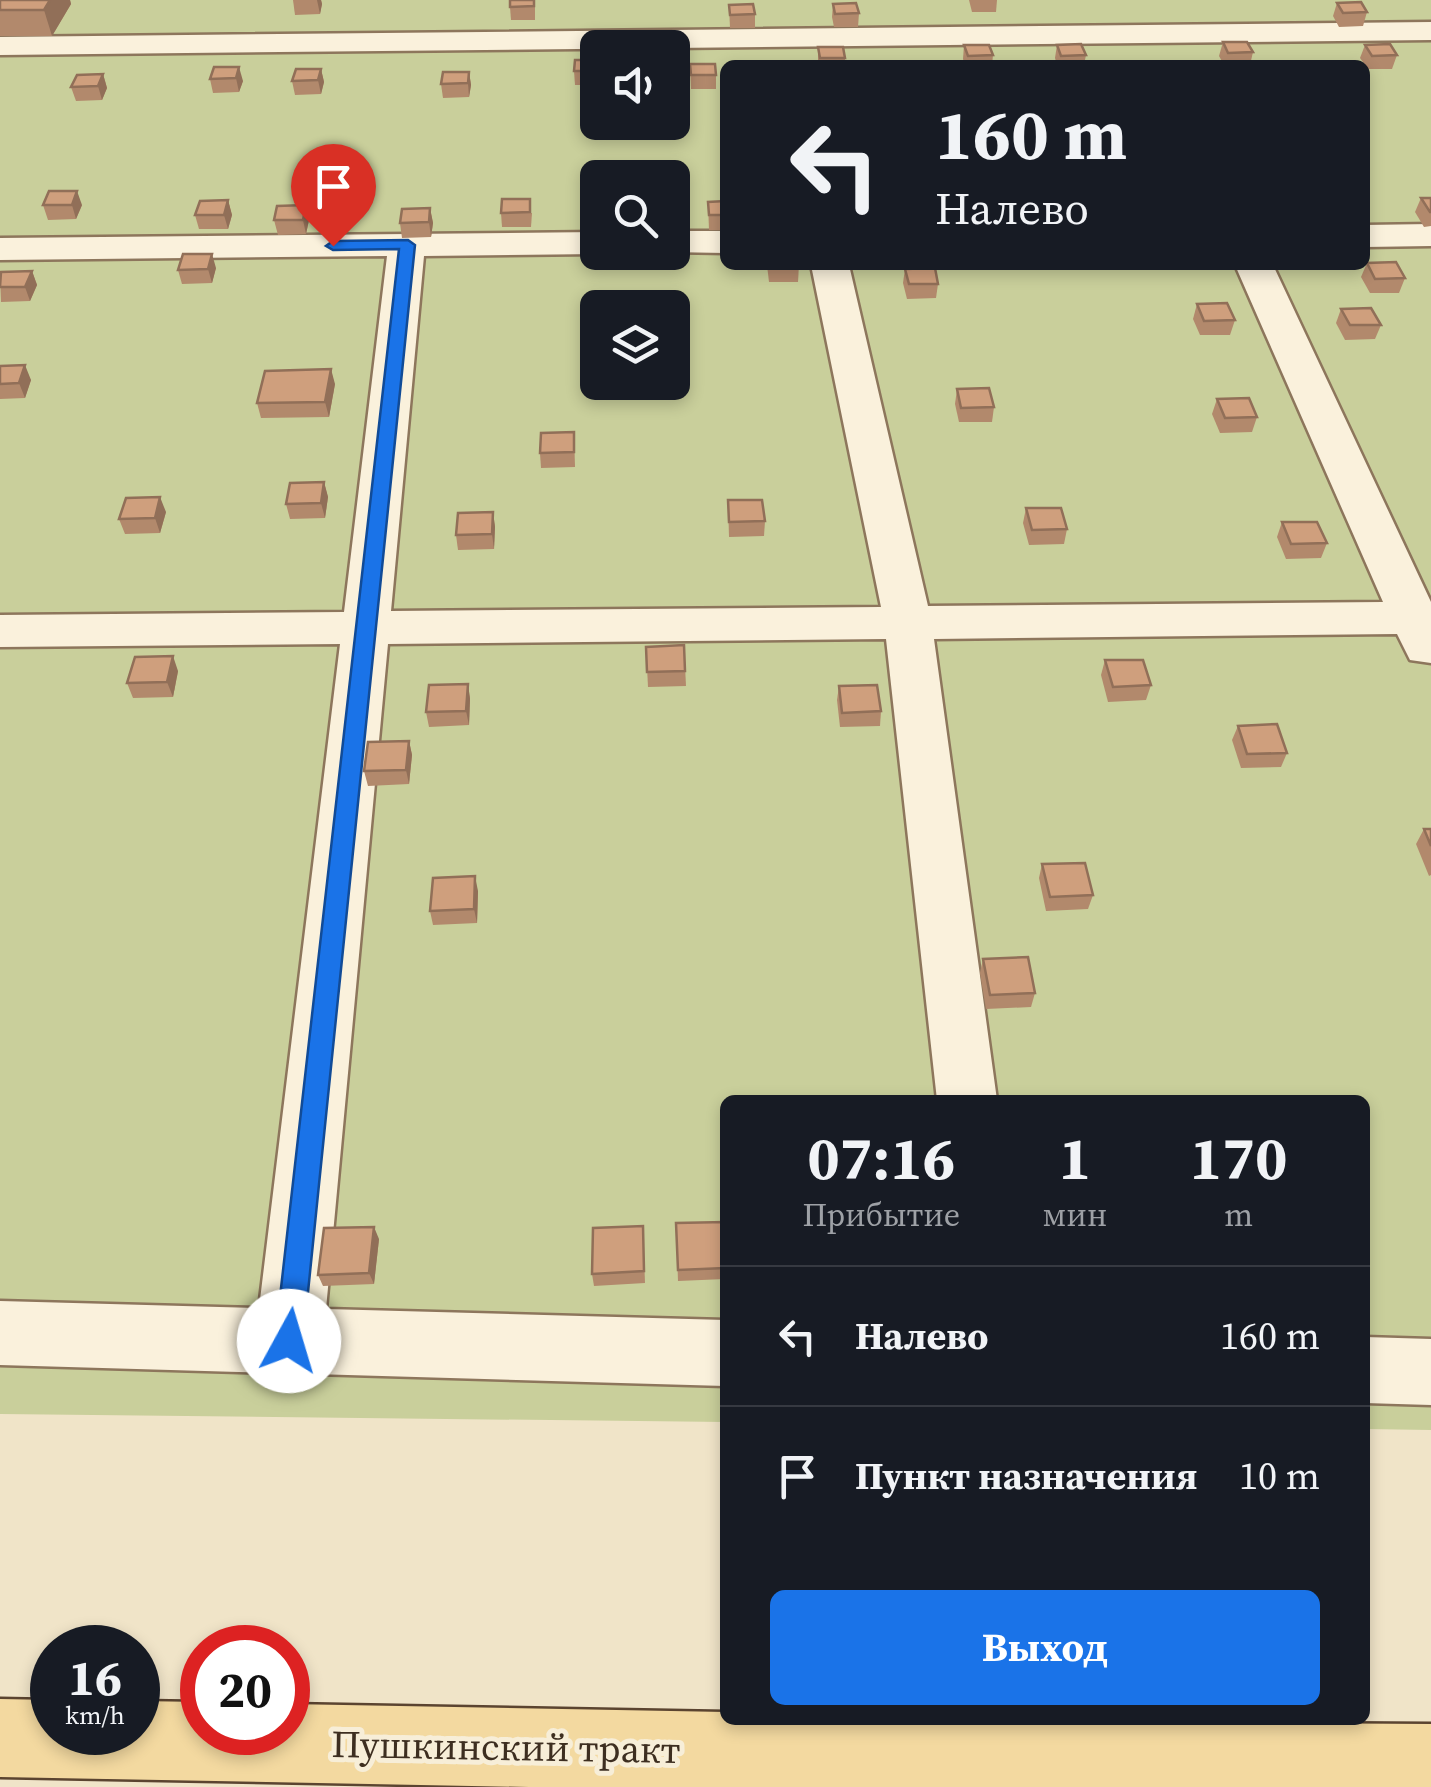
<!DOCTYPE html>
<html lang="ru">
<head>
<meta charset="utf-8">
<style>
  body { margin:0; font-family:"Source Serif 4",serif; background:#20242c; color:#f1f3f6; height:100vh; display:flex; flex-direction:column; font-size:38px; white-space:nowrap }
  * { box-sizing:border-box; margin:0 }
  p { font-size:32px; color:#9ea1a6 }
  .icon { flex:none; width:55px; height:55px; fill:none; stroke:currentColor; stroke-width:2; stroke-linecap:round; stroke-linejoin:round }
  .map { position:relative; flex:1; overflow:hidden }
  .side { position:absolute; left:720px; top:1095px; width:650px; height:630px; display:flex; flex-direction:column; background:#171b24; border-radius:15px; box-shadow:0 5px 15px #0003 }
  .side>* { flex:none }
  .guide { position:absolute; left:720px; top:60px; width:650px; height:210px; border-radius:15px; box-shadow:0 5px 15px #0003; background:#171b24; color:#f1f3f6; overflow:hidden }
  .fabs { position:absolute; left:580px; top:30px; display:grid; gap:20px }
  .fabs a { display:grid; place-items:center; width:110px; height:110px; border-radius:15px; background:#171b24; box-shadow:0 5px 15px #0003; font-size:50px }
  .speed { position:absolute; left:30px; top:1625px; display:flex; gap:20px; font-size:50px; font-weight:700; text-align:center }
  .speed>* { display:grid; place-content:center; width:130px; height:130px; border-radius:50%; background:#171b24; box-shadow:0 5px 15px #0003; line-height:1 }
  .speed small { font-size:25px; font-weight:400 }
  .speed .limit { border:15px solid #d22; background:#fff; color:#111 }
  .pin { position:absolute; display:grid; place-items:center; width:85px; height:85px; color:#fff; margin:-102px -42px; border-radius:50% 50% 50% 0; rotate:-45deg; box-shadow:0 0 10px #0007 }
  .pin .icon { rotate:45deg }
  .me { position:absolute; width:110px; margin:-55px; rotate:6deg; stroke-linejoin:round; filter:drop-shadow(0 0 8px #0008) }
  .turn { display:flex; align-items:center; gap:35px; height:210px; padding:0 50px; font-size:45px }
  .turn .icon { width:130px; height:130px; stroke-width:2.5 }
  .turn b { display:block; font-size:70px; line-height:85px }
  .eta { display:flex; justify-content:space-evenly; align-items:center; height:170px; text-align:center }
  .eta b { font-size:60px; font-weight:700; line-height:70px }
  .action { display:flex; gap:20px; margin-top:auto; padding:20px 50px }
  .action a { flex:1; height:115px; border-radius:15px; background:#1a73e8; color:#fff; font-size:40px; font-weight:700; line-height:115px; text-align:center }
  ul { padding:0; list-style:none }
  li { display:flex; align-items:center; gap:30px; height:140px; padding:0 50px; border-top:2px solid #363941 }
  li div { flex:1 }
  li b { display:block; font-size:38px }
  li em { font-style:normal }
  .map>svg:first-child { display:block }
</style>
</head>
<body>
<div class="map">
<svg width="1431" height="1787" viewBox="0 0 1431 1787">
  <rect width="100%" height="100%" fill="#f0e4c8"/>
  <path fill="#c9cf9b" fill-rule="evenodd" d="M 0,0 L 1431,0 L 1431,1430 L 1365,1429 L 1365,1100 L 725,1100 L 725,1422 L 0,1414 ZM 598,48 L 672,48 L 672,122 L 598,122 ZM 725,65 L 1365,65 L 1365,265 L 725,265 ZM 598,178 L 672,178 L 672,252 L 598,252 ZM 598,308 L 672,308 L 672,382 L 598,382 Z"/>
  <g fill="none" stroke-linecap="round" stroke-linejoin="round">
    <defs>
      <g id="minor">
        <path d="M 1431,22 L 1431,40 L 0,55 L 0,37 Z"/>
        <path d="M 1431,224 L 1431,246 L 1365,247 L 1365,225 Z"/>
        <path d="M 672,231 L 725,231 L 725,253 L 670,252 Z"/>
        <path d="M 598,232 L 598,252 L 604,252 L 598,254 L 424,256 L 391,611 L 881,607 L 811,265 L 849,265 L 928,606 L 1383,602 L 1235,265 L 1273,265 L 1431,602 L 1431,663 L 1410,660 L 1397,634 L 934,639 L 997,1100 L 937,1100 L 886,639 L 388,644 L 326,1309 L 725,1320 L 725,1386 L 0,1365 L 0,1301 L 259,1308 L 340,644 L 0,647 L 0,615 L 344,612 L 387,256 L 0,260 L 0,238 Z"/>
        <path d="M 1365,1337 L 1431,1339 L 1431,1405 L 1365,1403 Z"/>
      </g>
      <path id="major" d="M 0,1699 L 52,1700 L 52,1732 L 138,1732 L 138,1701 L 202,1702 L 202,1732 L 288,1732 L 288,1704 L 725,1712 L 725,1720 L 1431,1724 L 1431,1787 L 529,1787 L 0,1777 Z"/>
    </defs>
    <use href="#minor" stroke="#8d765c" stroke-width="5"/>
    <use href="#major" stroke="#5b4430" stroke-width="5"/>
    <use href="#minor" fill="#faf1dc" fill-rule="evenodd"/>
    <use href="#major" fill="#f3d9a0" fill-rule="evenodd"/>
  </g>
  <g fill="#b2896c">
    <path d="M 0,0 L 70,0 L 71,4 L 52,36 L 0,36 Z"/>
    <path d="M 293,0 L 321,0 L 322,4 L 320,14 L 295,15 Z"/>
    <path d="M 535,0 L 535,20 L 511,20 L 510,7 Z"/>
    <path d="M 969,0 L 997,0 L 996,12 L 972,12 Z"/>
    <path d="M 1337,3 L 1367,12 L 1363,26 L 1339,27 L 1333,16 Z"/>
    <path d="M 833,4 L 859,13 L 858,27 L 834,27 L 832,17 Z"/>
    <path d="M 729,5 L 755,14 L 755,28 L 730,28 Z"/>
    <path d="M 1223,42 L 1253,52 L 1250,65 L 1224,65 L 1219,56 Z"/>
    <path d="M 964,45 L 993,55 L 992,65 L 965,65 L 963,59 Z"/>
    <path d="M 1057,45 L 1086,55 L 1084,65 L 1057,65 L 1055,58 Z"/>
    <path d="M 1365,45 L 1397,55 L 1392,69 L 1368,69 L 1360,58 Z"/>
    <path d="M 818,47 L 845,58 L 845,65 L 818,65 Z"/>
    <path d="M 598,60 L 598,85 L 575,85 L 574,71 Z"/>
    <path d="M 690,64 L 716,75 L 716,89 L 691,89 Z"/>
    <path d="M 214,67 L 243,81 L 239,92 L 213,93 L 210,79 Z"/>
    <path d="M 321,69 L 324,82 L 321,94 L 295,95 L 292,81 Z"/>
    <path d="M 469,72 L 471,85 L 469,97 L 443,98 L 441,84 Z"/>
    <path d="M 103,74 L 107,88 L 102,100 L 76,101 L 71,87 Z"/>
    <path d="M 1421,198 L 1431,198 L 1431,226 L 1424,227 L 1415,212 Z"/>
    <path d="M 228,200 L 232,215 L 228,229 L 199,229 L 195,215 Z"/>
    <path d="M 725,201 L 725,230 L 709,230 L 708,202 Z"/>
    <path d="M 43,205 L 82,205 L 76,219 L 48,220 Z"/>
    <path d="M 306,205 L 309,220 L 306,234 L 278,235 L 274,220 Z"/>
    <path d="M 430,208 L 433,223 L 431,237 L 402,238 L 400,223 Z"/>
    <path d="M 501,213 L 532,213 L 531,227 L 502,227 Z"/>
    <path d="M 1367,263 L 1405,278 L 1399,293 L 1370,293 L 1361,277 Z"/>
    <path d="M 767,265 L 799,265 L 798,282 L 769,282 Z"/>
    <path d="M 216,268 L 212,283 L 182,284 L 178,270 Z"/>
    <path d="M 905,269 L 938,284 L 936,298 L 907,299 L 903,283 Z"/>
    <path d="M 32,271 L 37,285 L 30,301 L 1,302 L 0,275 Z"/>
    <path d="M 1197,304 L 1235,320 L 1230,335 L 1200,335 L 1193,319 Z"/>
    <path d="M 1341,309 L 1381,325 L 1375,339 L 1345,340 L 1336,323 Z"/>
    <path d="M 0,366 L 31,380 L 25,398 L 0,399 Z"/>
    <path d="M 335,384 L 329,417 L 261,418 L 257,403 Z"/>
    <path d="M 957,389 L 994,407 L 992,422 L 959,422 L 955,404 Z"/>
    <path d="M 1217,399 L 1257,417 L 1252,432 L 1220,433 L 1212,414 Z"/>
    <path d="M 574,432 L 575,467 L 541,468 L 540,453 Z"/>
    <path d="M 324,482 L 328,497 L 325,518 L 290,519 L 286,504 Z"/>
    <path d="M 728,500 L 765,521 L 764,536 L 729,537 Z"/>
    <path d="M 1026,508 L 1067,529 L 1064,544 L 1029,545 L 1023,523 Z"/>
    <path d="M 166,512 L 160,533 L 125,534 L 119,519 Z"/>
    <path d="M 493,512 L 495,527 L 494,549 L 458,550 L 456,535 Z"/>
    <path d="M 1282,522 L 1327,543 L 1321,558 L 1286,559 L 1277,537 Z"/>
    <path d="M 684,645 L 686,686 L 648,687 L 646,647 Z"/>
    <path d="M 1105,660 L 1151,685 L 1146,700 L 1108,702 L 1101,675 Z"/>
    <path d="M 178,671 L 173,697 L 133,698 L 127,683 Z"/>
    <path d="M 468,684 L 470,699 L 469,725 L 429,727 L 426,712 Z"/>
    <path d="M 839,686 L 881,711 L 880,726 L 840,727 L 837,700 Z"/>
    <path d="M 1238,726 L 1287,753 L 1281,767 L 1241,768 L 1232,740 Z"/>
    <path d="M 409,741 L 412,755 L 409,784 L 368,786 L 364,771 Z"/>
    <path d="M 1424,829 L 1431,829 L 1431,875 L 1429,876 L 1416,844 Z"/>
    <path d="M 1042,864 L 1093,895 L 1088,909 L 1046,911 L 1039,878 Z"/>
    <path d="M 478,891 L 477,923 L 433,925 L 430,911 Z"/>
    <path d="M 983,959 L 1035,993 L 1031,1007 L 986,1009 L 980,973 Z"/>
    <path d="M 725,1222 L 725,1279 L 678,1281 L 676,1223 Z"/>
    <path d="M 643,1226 L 645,1283 L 594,1286 L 592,1274 Z"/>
    <path d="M 379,1239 L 374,1284 L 323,1286 L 318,1275 Z"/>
  </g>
  <g fill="#916f58">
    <path d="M 50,0 L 70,0 L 71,4 L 52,36 L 44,10 Z"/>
    <path d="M 317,0 L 321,0 L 322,4 L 320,14 Z"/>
    <path d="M 239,67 L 243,81 L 239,92 L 236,78 Z"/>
    <path d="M 321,69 L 324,82 L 321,94 L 318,80 Z"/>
    <path d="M 469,72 L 471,85 L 469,97 L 468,83 Z"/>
    <path d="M 103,74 L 107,88 L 102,100 L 98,86 Z"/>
    <path d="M 77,191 L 82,205 L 76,219 L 72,205 Z"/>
    <path d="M 228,200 L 232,215 L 228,229 L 224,215 Z"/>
    <path d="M 306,205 L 309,220 L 306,234 L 303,220 Z"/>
    <path d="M 430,208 L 433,223 L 431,237 L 429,222 Z"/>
    <path d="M 212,254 L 216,268 L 212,283 L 208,269 Z"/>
    <path d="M 32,271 L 37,285 L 30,301 L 25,287 Z"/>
    <path d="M 25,365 L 31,380 L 25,398 L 19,383 Z"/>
    <path d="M 331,369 L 335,384 L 329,417 L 325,402 Z"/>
    <path d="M 324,482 L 328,497 L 325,518 L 321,503 Z"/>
    <path d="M 160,497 L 166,512 L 160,533 L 155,518 Z"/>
    <path d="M 493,512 L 495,527 L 494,549 L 492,534 Z"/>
    <path d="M 173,656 L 178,671 L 173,697 L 167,682 Z"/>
    <path d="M 468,684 L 470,699 L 469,725 L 466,711 Z"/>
    <path d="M 409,741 L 412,755 L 409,784 L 406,770 Z"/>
    <path d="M 475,876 L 478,891 L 477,923 L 474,909 Z"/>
    <path d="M 374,1227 L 379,1239 L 374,1284 L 369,1273 Z"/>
  </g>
  <g fill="#cf9f7d" stroke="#916f58" stroke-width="2.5">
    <path d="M 0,0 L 50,0 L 44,10 L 0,10 Z"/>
    <path d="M 510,0 L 534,0 L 534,6 L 510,7 Z"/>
    <path d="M 1361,2 L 1367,12 L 1343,13 L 1337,3 Z"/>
    <path d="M 856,3 L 859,13 L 835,14 L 833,4 Z"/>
    <path d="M 753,4 L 755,14 L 730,15 L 729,5 Z"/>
    <path d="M 1223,42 L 1247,42 L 1253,52 L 1228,53 Z"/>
    <path d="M 1081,44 L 1086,55 L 1061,56 L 1057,45 Z"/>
    <path d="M 1390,44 L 1397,55 L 1372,56 L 1365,45 Z"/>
    <path d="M 964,45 L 989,45 L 993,55 L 968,56 Z"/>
    <path d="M 818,47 L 843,47 L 845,58 L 820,58 Z"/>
    <path d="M 575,60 L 598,60 L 598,71 L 574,71 Z"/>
    <path d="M 690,64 L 715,64 L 716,75 L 691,75 Z"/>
    <path d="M 214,67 L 239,67 L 236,78 L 210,79 Z"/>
    <path d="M 296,69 L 321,69 L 318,80 L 292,81 Z"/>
    <path d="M 443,72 L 469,72 L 468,83 L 441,84 Z"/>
    <path d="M 103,74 L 98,86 L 71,87 L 77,75 Z"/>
    <path d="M 49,191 L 77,191 L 72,205 L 43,205 Z"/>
    <path d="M 1421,198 L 1431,198 L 1431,212 L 1430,212 Z"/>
    <path d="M 502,199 L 530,199 L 530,212 L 501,213 Z"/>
    <path d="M 228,200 L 224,215 L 195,215 L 200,201 Z"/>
    <path d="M 725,201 L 725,215 L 709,215 L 708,202 Z"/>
    <path d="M 306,205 L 303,220 L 274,220 L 277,206 Z"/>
    <path d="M 430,208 L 429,222 L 400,223 L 402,209 Z"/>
    <path d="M 183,254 L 212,254 L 208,269 L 178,270 Z"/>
    <path d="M 1396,262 L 1405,278 L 1375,279 L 1367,263 Z"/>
    <path d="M 769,265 L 799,265 L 799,267 L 769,268 Z"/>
    <path d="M 935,268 L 938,284 L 909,284 L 905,269 Z"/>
    <path d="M 32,271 L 25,287 L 0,287 L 1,272 Z"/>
    <path d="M 1227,303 L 1235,320 L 1204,321 L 1197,304 Z"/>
    <path d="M 1371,308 L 1381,325 L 1350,325 L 1341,309 Z"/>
    <path d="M 25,365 L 19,383 L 0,384 L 0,366 Z"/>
    <path d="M 331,369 L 325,402 L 257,403 L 265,371 Z"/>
    <path d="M 989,388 L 994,407 L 961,408 L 957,389 Z"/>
    <path d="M 1249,398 L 1257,417 L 1225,418 L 1217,399 Z"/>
    <path d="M 574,432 L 574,452 L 540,453 L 541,433 Z"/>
    <path d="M 324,482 L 321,503 L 286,504 L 290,483 Z"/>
    <path d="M 160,497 L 155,518 L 119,519 L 126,498 Z"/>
    <path d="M 728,500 L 762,500 L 765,521 L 729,522 Z"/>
    <path d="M 1026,508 L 1061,508 L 1067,529 L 1032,530 Z"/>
    <path d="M 493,512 L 492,534 L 456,535 L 458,513 Z"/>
    <path d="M 1282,522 L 1317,522 L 1327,543 L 1291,544 Z"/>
    <path d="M 684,645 L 685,671 L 647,672 L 646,647 Z"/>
    <path d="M 173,656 L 167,682 L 127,683 L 135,657 Z"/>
    <path d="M 1105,660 L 1143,660 L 1151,685 L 1113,687 Z"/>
    <path d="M 468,684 L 466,711 L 426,712 L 429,685 Z"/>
    <path d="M 877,685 L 881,711 L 842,713 L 839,686 Z"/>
    <path d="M 1277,724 L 1287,753 L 1247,754 L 1238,726 Z"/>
    <path d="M 409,741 L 406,770 L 364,771 L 368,742 Z"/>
    <path d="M 1424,829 L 1431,829 L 1431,846 Z"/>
    <path d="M 1085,863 L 1093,895 L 1050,897 L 1042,864 Z"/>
    <path d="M 475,876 L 474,909 L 430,911 L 433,878 Z"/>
    <path d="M 1028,957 L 1035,993 L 990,995 L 983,959 Z"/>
    <path d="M 725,1222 L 725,1268 L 678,1270 L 676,1223 Z"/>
    <path d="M 643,1226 L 644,1271 L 592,1274 L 593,1228 Z"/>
    <path d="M 374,1227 L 369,1273 L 318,1275 L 324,1228 Z"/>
  </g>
  <path fill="#1a73e8" stroke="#114b97" stroke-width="2.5" d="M 408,240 L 415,245 L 303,1341 L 299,1351 L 289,1354 L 279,1351 L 275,1341 L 399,249 L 333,250 L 326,246 L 333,241 Z"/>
  <g text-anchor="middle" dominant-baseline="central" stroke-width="10" stroke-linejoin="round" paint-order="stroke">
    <g font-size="38" fill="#3d2e20" stroke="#f7eed8">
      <text transform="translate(506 1747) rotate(1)">Пушкинский тракт</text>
    </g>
  </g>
</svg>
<div class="fabs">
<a><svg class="icon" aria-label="sound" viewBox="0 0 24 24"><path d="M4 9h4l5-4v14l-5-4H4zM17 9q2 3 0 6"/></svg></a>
<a><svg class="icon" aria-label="search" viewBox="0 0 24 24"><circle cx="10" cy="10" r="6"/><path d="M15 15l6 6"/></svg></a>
<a><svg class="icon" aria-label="layers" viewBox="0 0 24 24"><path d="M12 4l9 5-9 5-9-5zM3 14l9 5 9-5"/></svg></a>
</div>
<div class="speed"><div>16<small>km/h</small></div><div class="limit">20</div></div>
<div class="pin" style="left:333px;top:246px;background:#d93025"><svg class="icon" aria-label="arrive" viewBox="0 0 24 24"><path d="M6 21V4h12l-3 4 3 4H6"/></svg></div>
<svg class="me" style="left:289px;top:1341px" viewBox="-20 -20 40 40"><circle r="19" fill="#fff"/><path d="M0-13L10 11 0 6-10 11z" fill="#1a73e8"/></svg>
<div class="guide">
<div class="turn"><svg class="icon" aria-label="left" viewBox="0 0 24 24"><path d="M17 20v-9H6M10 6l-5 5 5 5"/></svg><div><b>160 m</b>Налево</div></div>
</div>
<section class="side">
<div class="eta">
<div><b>07:16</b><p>Прибытие</p></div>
<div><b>1</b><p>мин</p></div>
<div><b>170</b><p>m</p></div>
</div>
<ul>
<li><svg class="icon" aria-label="left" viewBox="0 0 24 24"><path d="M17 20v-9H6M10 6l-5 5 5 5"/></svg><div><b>Налево</b></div><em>160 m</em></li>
<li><svg class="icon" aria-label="arrive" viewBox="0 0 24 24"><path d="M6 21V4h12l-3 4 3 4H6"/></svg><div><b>Пункт назначения</b></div><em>10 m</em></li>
</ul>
<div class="action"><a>Выход</a></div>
</section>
</div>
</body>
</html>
